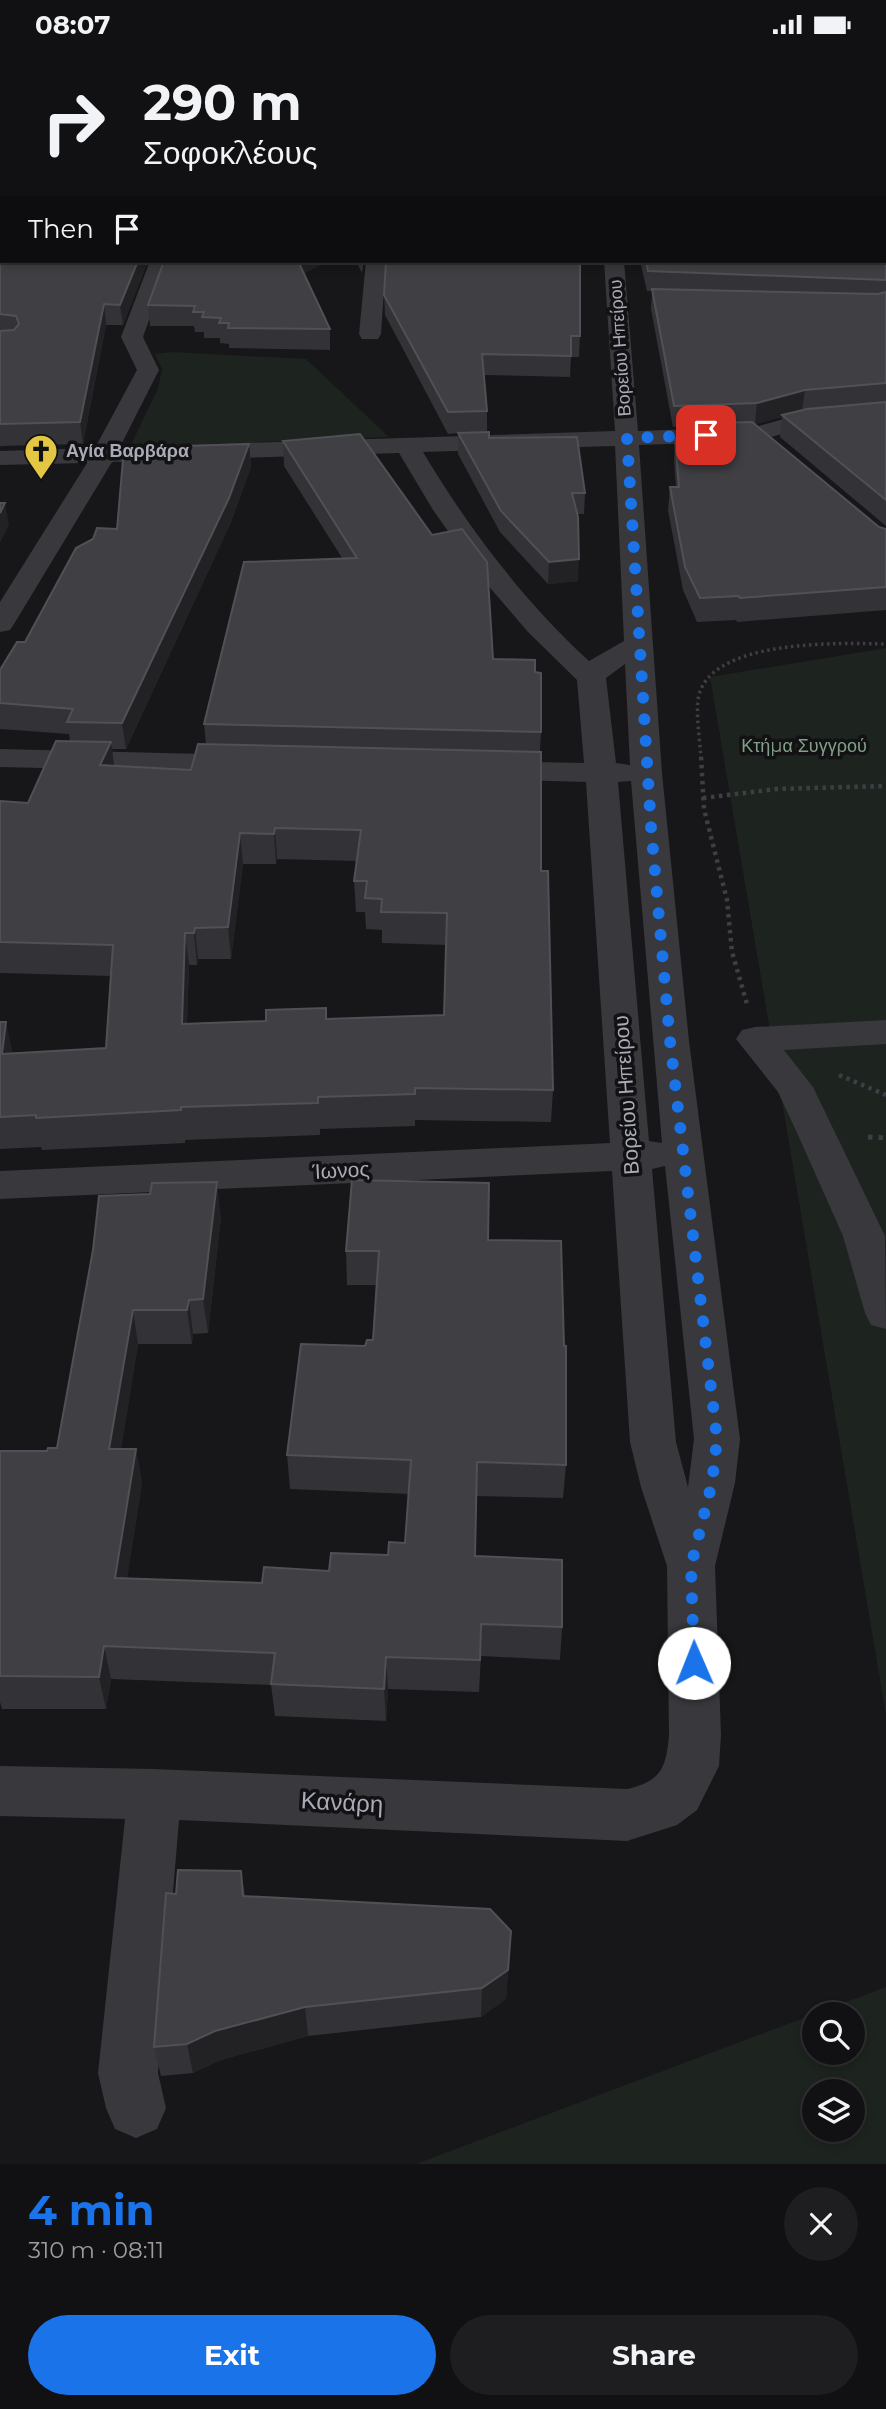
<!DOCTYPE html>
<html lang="en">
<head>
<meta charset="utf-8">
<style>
  body { margin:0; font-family:Montserrat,sans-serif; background:#1e1e20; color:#f1f3f6; height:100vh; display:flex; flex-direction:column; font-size:26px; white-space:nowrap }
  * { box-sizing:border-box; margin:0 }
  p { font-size:23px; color:#9c9d9f }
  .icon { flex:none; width:38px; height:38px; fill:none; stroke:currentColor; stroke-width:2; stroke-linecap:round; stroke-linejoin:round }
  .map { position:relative; height:2115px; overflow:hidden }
  .panel { display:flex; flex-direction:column; background:#111012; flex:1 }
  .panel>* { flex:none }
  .guide { position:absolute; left:0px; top:0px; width:887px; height:214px; box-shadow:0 4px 10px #0003,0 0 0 2px #303032; background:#111012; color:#f1f3f6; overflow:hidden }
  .controls { position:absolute; left:802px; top:1953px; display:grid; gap:14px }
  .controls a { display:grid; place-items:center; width:63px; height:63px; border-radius:50%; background:#111012; box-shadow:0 4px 10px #0003,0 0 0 2px #303032; font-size:35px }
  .pin { position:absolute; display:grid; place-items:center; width:60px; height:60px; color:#fff; margin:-30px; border-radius:14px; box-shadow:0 4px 10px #0006 }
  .me { position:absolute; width:77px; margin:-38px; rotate:359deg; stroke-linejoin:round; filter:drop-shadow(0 0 5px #0008) }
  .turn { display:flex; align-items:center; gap:24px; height:147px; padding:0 28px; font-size:32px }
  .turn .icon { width:91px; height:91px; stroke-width:2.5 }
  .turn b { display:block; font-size:49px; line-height:60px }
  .then { display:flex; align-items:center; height:66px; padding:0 28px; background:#0003; gap:14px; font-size:26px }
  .round { display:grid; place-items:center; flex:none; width:74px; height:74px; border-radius:37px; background:#1e1e20 }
  .overview { display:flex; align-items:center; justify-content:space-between; height:119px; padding:0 28px }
  h1 { font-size:42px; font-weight:700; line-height:52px; color:#1a73e8 }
  .cta { display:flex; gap:14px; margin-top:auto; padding:14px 28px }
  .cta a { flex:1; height:80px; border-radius:42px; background:#1a73e8; color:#fff; font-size:28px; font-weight:700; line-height:80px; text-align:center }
  .cta a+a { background:#1e1e20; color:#f1f3f6 }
  .status { display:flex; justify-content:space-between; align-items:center; height:49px; padding:0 35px; background:#111012; direction:ltr }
  .status svg { height:19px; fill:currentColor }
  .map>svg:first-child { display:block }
</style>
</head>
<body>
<div class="status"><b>08:07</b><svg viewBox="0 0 49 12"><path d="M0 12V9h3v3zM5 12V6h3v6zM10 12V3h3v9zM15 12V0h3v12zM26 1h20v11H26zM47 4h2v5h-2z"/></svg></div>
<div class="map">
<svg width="886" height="2115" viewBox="0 0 886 2115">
  <rect width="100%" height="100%" fill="#171618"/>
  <g fill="#1d231f" fill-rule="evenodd">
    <path d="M 171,303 L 306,310 L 389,388 L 130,398 L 158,339 L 162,320 L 155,305 Z"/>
    <path d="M 886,599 L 886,1666 L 710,628 Z"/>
    <path d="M 886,1938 L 886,2115 L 416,2115 ZM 814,1965 L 852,1965 L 852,2004 L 814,2004 ZM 814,2042 L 852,2042 L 852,2081 L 814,2081 Z"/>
  </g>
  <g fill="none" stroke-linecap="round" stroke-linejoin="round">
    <path stroke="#3e3e44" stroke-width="3.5" stroke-dasharray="2.5 3.5" stroke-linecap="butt" d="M 701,710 C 700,691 696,669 698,651 C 706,589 842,594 886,595"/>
    <g stroke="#3e3e44" stroke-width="4.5" stroke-dasharray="3.5 4.5" stroke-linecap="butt">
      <path d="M 701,708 L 704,760 L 727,851 L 732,903 L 747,955"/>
      <path d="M 703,749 L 777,740 L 886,737"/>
      <path d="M 839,1026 L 886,1046"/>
    </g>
    <path stroke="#3e3e44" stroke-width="5" stroke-dasharray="4.5 6" stroke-linecap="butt" d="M 868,1088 L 886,1089"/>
    <g fill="#38383d" fill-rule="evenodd">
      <path d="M 19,0 L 36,0 L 17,2 Z"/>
      <path d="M 117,0 L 133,0 L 115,2 Z"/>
      <path d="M 2,11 L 2,21 L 0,22 L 0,12 Z"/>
      <path d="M 150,212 L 170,212 L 143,288 L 159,321 L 120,398 L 615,382 L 604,212 L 624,212 L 638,382 L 755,378 L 802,365 L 886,358 L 886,372 L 804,379 L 756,392 L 639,396 L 662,724 L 689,992 L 740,1390 L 735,1434 L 715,1517 L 721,1686 L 719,1717 L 697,1761 L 677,1776 L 627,1792 L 179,1771 L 158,2024 L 166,2059 L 157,2080 L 136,2089 L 115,2080 L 106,2059 L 98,2024 L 125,1770 L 0,1767 L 0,1717 L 154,1720 L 627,1740 C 661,1732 666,1720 669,1686 L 667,1517 L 641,1438 L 630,1393 L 612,1122 L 0,1150 L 0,1122 L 610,1094 L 586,733 L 487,730 L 476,728 L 471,721 L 476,714 L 487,712 L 584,714 L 577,631 L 528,583 L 480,527 L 433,461 L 399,404 L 112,413 L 14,575 L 10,581 L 0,583 L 0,553 L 87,414 L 0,416 L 0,402 L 95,399 L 137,321 L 121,288 ZM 615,397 L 624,592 L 589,612 C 523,551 469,480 423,403 ZM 625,615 L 630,716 L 616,714 L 606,629 ZM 631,732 L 662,1094 L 649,1092 L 618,733 ZM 665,1117 L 694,1390 L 688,1438 L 676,1393 L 652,1120 Z"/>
      <path d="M 366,212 L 386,212 L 381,285 L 378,290 L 362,290 L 359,285 Z"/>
      <path d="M 0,700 L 245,706 L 256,708 L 261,715 L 256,722 L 245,724 L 0,718 Z"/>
      <path d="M 886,971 L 886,995 L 784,1001 L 813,1038 L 885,1187 L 886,1280 L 871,1276 L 865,1264 L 843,1187 L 798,1086 L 778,1043 L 736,990 L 742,981 L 755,978 Z"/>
    </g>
    <g fill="#54545c" fill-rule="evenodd">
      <rect x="817" y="0" width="16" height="2"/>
      <path d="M 849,0 L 865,0 L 866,2 L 850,2 Z"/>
    </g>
  </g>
  <g fill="#333236" fill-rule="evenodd">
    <path d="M 147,0 L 804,0 L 805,2 L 147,2 Z"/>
    <path d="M 0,64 L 2,64 L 2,212 L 148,212 L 123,276 L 106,276 L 83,395 L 1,397 L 0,398 Z"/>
    <path d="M 886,151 L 886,477 L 780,388 L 782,368 L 755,375 L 879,478 L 886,480 L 886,561 L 737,573 L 736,571 L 697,573 L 683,541 L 668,461 L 670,438 L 676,438 L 674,411 L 675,389 L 677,388 L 678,378 L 673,378 L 651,260 L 652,242 L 647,242 L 640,212 L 886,212 Z"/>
    <path d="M 356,212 L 364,212 L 362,224 Z"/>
    <path d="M 304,224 L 330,280 L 330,301 L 229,299 L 229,295 L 220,294 L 220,289 L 204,289 L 204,283 L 195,283 L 194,277 L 150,277 L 148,256 Z"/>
    <path d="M 384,246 L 580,287 L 579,308 L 571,308 L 570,328 L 484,326 L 487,362 L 487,383 L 489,389 L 585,444 L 584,465 L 577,465 L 578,532 L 548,535 L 500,483 L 458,405 L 458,384 L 448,385 L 385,266 Z"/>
    <path d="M 283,392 L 493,610 L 535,623 L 541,683 L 540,703 L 541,822 L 553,1041 L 551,1073 L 415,1071 L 415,1077 L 320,1080 L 320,1086 L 185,1091 L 185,1094 L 42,1101 L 41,1098 L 0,1100 L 0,973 L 13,1004 L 106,999 L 111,927 L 0,924 L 0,752 L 28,754 L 70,692 L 69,685 L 0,680 L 0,621 L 25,593 L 117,480 L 249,395 L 251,418 L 231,473 L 126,700 L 112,700 L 114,717 L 191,721 L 206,695 L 204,675 L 342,509 L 284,417 ZM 277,810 L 357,812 L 354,832 L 356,863 L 365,863 L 366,880 L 382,881 L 382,894 L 446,896 L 444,966 L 187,975 L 189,916 L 197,916 L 198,910 L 231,910 L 243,815 L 276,815 Z"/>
    <path d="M 221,1168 L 208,1284 L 193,1285 L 192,1295 L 138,1295 L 121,1400 L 136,1400 L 142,1434 L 127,1529 L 262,1534 L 329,1522 L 388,1506 L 405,1494 L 409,1445 L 290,1440 L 287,1406 L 365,1297 L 373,1291 L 376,1236 L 347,1236 L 346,1202 L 488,1191 L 566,1416 L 563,1449 L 476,1447 L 475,1507 L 562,1578 L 560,1611 L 481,1607 L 479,1643 L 388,1640 L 386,1672 L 275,1667 L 271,1636 L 111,1630 L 106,1660 L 2,1660 L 0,1653 L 0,1402 L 47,1402 L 57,1399 L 93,1201 Z"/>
    <path d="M 241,1822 L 245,1847 L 511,1882 L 506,1950 L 481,1968 L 308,1987 L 221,2011 L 193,2024 L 161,2027 L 154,1998 L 176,1845 Z"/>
  </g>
  <g fill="#222124">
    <path d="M 138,212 L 148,212 L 123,276 L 120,256 Z"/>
    <path d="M 296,212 L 329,212 L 297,228 Z"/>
    <path d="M 104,255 L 106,276 L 83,395 L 80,373 Z"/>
    <path d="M 805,341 L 802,362 L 782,366 L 782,368 L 755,375 L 757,354 Z"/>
    <path d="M 249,395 L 251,418 L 231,473 L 126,700 L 122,674 Z"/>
    <path d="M 5,454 L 9,476 L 0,494 L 0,464 Z"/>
    <path d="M 579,510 L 578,532 L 548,535 L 549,513 Z"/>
    <path d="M 111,693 L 115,723 L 100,716 Z"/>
    <path d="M 275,779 L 277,810 L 276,815 L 274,785 Z"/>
    <path d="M 240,784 L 243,815 L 231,910 L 228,878 Z"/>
    <path d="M 195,879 L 198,910 L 197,916 L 194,884 Z"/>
    <path d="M 185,884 L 189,916 L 186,1007 L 182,975 Z"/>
    <path d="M 6,973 L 13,1005 L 2,1005 Z"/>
    <path d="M 217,1133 L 221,1168 L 208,1284 L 203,1250 Z"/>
    <path d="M 189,1251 L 193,1285 L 192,1295 L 187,1261 Z"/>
    <path d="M 133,1261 L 138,1295 L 116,1433 L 109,1400 Z"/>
    <path d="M 136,1400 L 142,1434 L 122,1562 L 115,1529 Z"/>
    <path d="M 104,1597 L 111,1630 L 106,1660 L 99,1628 Z"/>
    <path d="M 386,1608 L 388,1640 L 386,1672 L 384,1640 Z"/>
    <path d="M 511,1882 L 506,1950 L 481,1968 L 482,1939 Z"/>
    <path d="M 305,1958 L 308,1987 L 221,2011 L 193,2024 L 187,1995 L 215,1982 Z"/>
  </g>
  <g fill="#403f44" stroke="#505056" stroke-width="2" fill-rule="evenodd">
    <path d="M 181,0 L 804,0 L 805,2 L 195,2 Z"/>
    <path d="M 0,64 L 2,64 L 2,80 L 0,78 Z"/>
    <path d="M 2,81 L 2,212 L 138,212 L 120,256 L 104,255 L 80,373 L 0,375 L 0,282 L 14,281 L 19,275 L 16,267 L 0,265 L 0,187 L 2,186 L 1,172 L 0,172 L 0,88 Z"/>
    <path d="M 886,168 L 886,231 L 648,222 L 646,212 L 886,212 Z"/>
    <path d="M 164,212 L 298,212 L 330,280 L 228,279 L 229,274 L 219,274 L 221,269 L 202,268 L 204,263 L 193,263 L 195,257 L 148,256 Z"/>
    <path d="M 386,212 L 580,212 L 580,287 L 571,287 L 571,307 L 482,305 L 487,362 L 448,363 L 384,246 Z"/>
    <path d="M 652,240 L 878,245 L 886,243 L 886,334 L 805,341 L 757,354 L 674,357 Z"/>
    <path d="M 886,353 L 886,451 L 782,366 L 807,360 Z"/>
    <path d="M 752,373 L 879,478 L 886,480 L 886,538 L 740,549 L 739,547 L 700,549 L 685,518 L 670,438 L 679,438 L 675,389 L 681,388 L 678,375 Z"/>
    <path d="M 489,383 L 489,389 L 577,388 L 585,444 L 572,444 L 578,468 L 579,510 L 549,513 L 501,462 L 458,384 Z"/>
    <path d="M 360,385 L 432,486 L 462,480 L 487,513 L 493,610 L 535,611 L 535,623 L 541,624 L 541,683 L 204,675 L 244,513 L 357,509 L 283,392 Z"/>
    <path d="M 249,395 L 229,449 L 122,674 L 67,673 L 73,660 L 0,654 L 0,621 L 17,593 L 25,593 L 76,499 L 93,490 L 97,479 L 117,480 L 124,399 Z"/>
    <path d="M 0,454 L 5,454 L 0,464 Z"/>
    <path d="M 56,692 L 111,693 L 100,716 L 191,721 L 198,695 L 541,703 L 541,822 L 548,822 L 553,1041 L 415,1039 L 415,1045 L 318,1048 L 318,1054 L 181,1058 L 181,1061 L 36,1069 L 36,1066 L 0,1068 L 0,973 L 6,973 L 2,1005 L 106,999 L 113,896 L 0,893 L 0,752 L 28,754 ZM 275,779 L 361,781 L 354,832 L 367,832 L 365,849 L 382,850 L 381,863 L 447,864 L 444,966 L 326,970 L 326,959 L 266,961 L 266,972 L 182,975 L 185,884 L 194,884 L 195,879 L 228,878 L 240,784 L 274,785 Z"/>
    <path d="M 352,1131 L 489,1134 L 488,1191 L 561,1192 L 564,1297 L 566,1297 L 566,1416 L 477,1413 L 475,1507 L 562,1511 L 562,1578 L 481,1575 L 480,1611 L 386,1608 L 384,1640 L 271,1635 L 275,1604 L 104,1597 L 99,1628 L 0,1627 L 0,1402 L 47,1402 L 48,1399 L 57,1399 L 93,1201 L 99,1147 L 150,1145 L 152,1134 L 217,1133 L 203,1250 L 189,1251 L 187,1261 L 133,1261 L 109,1400 L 136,1400 L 115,1529 L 262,1534 L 264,1518 L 329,1522 L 331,1504 L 388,1506 L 389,1493 L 405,1494 L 411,1411 L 287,1406 L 301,1295 L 365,1297 L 367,1291 L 373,1291 L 379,1202 L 346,1202 Z"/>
    <path d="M 178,1821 L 241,1822 L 243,1847 L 490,1860 L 511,1882 L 508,1921 L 482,1939 L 305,1958 L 215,1982 L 187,1995 L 154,1998 L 166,1844 L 176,1845 Z"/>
  </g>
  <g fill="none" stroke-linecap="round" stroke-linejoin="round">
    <path stroke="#1a73e8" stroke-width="12" stroke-dasharray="0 21.6" d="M 694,1614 L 691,1517 L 712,1434 L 717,1390 L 670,992 L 651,778 L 627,389 L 706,386"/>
  </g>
  <defs>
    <symbol id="church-pin" viewBox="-11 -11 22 30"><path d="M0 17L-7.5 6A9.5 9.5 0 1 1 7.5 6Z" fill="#e3c743" stroke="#121113"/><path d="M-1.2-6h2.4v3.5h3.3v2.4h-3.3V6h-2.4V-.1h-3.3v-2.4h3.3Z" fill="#111"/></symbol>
  </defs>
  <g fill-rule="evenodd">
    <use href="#church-pin" x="22" y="383" width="38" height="52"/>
  </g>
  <g text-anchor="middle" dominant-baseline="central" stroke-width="7" stroke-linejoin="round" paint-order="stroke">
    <g font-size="18" fill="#a9abb7" stroke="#121113">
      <text transform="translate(620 299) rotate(-94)">Βορείου Ηπείρου</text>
    </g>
    <g font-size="18" font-weight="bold" fill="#a9abb7" stroke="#121113" text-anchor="start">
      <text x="66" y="402">Αγία Βαρβάρα</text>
    </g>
    <g font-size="18" fill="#82a089" stroke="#121113">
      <text x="804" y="697">Κτήμα Συγγρού</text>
    </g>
    <g font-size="21" fill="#a9abb7" stroke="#121113">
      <text transform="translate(626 1046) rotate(-94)">Βορείου Ηπείρου</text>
      <text transform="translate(341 1121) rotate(-3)">Ίωνος</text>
    </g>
    <g font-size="24" fill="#a9abb7" stroke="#121113">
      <text transform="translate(342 1753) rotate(3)">Κανάρη</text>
    </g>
  </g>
</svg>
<div class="controls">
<a><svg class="icon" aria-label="search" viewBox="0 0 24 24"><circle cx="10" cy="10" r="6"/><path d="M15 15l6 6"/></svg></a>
<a><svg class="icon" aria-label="layers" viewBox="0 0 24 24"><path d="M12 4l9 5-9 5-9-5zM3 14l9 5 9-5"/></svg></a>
</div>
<div class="pin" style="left:706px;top:386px;background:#d93025"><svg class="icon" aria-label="arrive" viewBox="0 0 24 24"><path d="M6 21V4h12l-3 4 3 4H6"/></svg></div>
<svg class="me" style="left:694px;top:1614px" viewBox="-20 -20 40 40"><circle r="19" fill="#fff"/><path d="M0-13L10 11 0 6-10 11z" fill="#1a73e8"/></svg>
<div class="guide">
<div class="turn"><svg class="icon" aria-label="right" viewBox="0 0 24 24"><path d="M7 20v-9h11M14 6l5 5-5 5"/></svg><div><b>290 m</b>Σοφοκλέους</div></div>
<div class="then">Then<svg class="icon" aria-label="arrive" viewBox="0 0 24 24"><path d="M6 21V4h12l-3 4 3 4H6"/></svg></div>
</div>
</div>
<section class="panel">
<div class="overview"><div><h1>4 min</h1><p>310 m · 08:11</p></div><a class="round"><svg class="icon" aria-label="close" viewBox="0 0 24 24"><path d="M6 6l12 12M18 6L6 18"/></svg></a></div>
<div class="cta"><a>Exit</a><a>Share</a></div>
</section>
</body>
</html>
